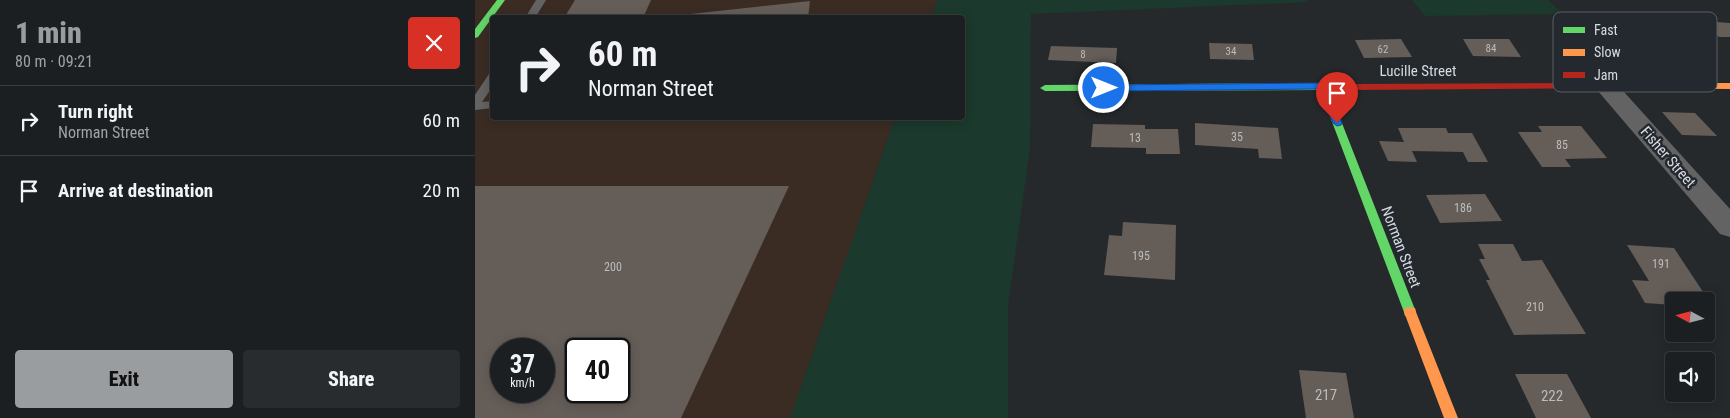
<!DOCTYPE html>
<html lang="en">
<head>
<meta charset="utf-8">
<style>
  body { margin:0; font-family:"Roboto Condensed",sans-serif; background:#292c2e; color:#f1f3f6; height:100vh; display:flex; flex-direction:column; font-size:19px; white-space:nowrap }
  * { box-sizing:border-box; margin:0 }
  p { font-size:16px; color:#a0a2a5 }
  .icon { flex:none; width:28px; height:28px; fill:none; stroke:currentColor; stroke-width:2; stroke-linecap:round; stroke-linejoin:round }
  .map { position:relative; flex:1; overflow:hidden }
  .panel { display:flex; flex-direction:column; background:#1c1f21; width:475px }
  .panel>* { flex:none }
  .guide { position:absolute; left:15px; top:15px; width:475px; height:105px; border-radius:5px; box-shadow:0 2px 12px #0003,0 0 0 1px #3a3d3f; background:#1c1f21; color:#f1f3f6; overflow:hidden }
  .needle { width:32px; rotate:277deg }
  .tools { position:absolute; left:1190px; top:292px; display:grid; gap:10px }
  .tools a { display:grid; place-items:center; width:50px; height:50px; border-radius:5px; background:#1c1f21; box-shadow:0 2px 12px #0003,0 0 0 1px #3a3d3f; font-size:25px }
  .speed { position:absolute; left:15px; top:338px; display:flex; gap:10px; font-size:25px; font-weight:700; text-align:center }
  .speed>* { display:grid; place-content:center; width:65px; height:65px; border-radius:50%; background:#1c1f21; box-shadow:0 2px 12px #0003,0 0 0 1px #3a3d3f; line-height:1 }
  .speed small { font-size:12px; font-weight:400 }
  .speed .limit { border:2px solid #111; border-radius:8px; background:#fff; color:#111 }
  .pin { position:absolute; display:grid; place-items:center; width:42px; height:42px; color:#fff; margin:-51px -21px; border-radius:50% 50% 50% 0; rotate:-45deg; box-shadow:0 0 5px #0007 }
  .pin .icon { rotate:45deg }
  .me { position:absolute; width:55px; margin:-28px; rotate:90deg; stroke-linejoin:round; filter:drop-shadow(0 0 4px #0008) }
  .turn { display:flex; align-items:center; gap:18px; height:105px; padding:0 15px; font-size:22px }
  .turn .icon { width:65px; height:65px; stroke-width:2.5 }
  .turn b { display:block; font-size:35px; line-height:42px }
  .round { display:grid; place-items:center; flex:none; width:52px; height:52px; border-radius:5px; background:#292c2e }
  .head { display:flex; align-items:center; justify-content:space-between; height:85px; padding:0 15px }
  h1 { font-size:30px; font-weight:800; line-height:38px; color:#999da0 }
  .action { display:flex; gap:10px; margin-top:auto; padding:10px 15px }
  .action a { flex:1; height:58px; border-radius:5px; background:#999da0; color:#111; font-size:20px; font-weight:800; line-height:58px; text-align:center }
  .action a+a { background:#292c2e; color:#f1f3f6 }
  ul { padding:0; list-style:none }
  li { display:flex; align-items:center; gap:15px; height:70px; padding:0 15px; border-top:1px solid #3a3d3f }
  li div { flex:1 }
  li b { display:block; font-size:19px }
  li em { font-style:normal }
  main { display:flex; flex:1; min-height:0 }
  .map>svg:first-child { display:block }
</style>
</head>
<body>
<main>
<section class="panel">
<div class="head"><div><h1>1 min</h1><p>80 m · 09:21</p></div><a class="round" style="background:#d93025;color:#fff"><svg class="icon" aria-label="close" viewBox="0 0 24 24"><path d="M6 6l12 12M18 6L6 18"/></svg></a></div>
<ul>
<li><svg class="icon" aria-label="right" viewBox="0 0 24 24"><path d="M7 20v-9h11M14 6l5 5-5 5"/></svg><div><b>Turn right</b><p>Norman Street</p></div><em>60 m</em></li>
<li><svg class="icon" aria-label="arrive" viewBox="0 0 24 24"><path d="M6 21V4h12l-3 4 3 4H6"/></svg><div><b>Arrive at destination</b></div><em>20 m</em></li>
</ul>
<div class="action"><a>Exit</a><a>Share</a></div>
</section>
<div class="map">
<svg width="1255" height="418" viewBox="0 0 1255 418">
  <rect width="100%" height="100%" fill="#26292c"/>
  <path fill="#3a2c23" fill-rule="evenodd" d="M 0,0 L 463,0 L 456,18 L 18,18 L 18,118 L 420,118 L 315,418 L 0,418 ZM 26,349 L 69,349 L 69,391 L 26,391 ZM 101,349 L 144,349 L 144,391 L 101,391 Z"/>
  <g fill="#1b392c">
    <path d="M 463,0 L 832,0 L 833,2 L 556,14 L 555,149 L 533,304 L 533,418 L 315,418 L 420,118 L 488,118 L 488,18 L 456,17 Z"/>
    <path d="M 937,0 L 1073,0 L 1088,14 L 950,16 Z"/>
  </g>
  <g fill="#655d58" fill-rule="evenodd">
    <path d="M 100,0 L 176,0 L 168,18 L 89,18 Z"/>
    <path d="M 335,1 L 333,18 L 197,18 L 197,16 Z"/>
    <path d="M 1228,21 L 1255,23 L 1255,37 L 1244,37 Z"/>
    <path d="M 926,39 L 937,57 L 889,58 L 880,40 Z"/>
    <path d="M 988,39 L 1034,39 L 1046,57 L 998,56 Z"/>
    <path d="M 734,43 L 777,44 L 779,60 L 735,59 Z"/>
    <path d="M 576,46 L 642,48 L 641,63 L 573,60 Z"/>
    <path d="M 1187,112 L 1220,113 L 1242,136 L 1207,135 Z"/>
    <path d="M 720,123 L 803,128 L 807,159 L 784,158 L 783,149 L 720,145 Z"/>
    <path d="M 618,124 L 670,125 L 670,129 L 703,129 L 705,154 L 671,154 L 671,148 L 616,147 Z"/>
    <path d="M 1063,126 L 1106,126 L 1132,158 L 1090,159 L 1096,167 L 1067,167 L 1043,132 L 1067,132 Z"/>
    <path d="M 923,128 L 971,128 L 973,133 L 997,133 L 1013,162 L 993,162 L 988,152 L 937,151 L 942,162 L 913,161 L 904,141 L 929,142 Z"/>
    <path d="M 0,186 L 314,186 L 206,418 L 0,418 ZM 26,349 L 69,349 L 69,391 L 26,391 ZM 101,349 L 144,349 L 144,391 L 101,391 Z"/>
    <path d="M 1010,194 L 1027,221 L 965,223 L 951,195 Z"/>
    <path d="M 648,222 L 701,225 L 700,280 L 629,275 L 634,235 L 647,236 Z"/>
    <path d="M 1003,244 L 1038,244 L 1047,261 L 1067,260 L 1111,334 L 1039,335 L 1011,280 L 1015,280 L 1004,259 L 1010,259 Z"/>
    <path d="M 1152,245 L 1199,248 L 1238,307 L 1231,307 L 1231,301 L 1199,301 L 1199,305 L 1170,303 L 1157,280 L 1174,281 Z"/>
    <path d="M 824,370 L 871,373 L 879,418 L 831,418 Z"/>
    <path d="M 1040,374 L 1092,374 L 1116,418 L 1061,418 Z"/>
  </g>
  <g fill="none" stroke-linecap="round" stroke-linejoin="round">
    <g fill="#636363" fill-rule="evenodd">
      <path d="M 61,0 L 71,0 L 60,18 L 50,18 Z"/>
      <path d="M 18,73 L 18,86 L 7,102 L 18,101 L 18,108 L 0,110 L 0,95 L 14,74 Z"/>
    </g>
    <path fill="#636363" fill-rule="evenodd" d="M 1131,79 L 1139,81 L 1255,209 L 1255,237 L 1245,234 L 1123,91 L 1120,86 L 1123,81 Z"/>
    <g fill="#63d668" fill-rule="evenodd">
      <path d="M 22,0 L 30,0 L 3,37 L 0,38 L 0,29 Z"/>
      <path d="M 848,83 L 877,84 L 882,87 L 877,90 L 854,90 L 941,312 L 940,316 L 935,317 L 930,316 L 929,312 L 845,90 L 570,91 L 565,88 L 570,85 Z"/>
    </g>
    <g fill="#ff974d" fill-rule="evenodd">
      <path d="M 1131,83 L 1255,83 L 1255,89 L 1128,88 L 1126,86 Z"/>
      <path d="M 935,307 L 940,308 L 941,312 L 983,418 L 969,418 L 929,312 L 930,308 Z"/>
    </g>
    <path fill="#b3261e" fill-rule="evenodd" d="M 1131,83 L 1136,86 L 1134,88 L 877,90 L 872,87 L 877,84 Z"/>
  </g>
  <path fill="#1a73e8" stroke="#114b97" d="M 848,83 L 853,86 L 867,123 L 866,125 L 862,126 L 858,123 L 845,89 L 629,91 L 624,88 L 629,85 Z"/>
  <g text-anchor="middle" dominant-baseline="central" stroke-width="5" stroke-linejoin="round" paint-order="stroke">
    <g font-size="11" fill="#babcbd">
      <text x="1016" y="48">84</text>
      <text x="908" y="49">62</text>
      <text x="756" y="51">34</text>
      <text x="608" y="54">8</text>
    </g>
    <g font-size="12" fill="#babcbd">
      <text x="762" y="137">35</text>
      <text x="660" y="138">13</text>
      <text x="1087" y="145">85</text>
      <text x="988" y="208">186</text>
      <text x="666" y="256">195</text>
      <text x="1186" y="264">191</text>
      <text x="138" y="267">200</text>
      <text x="1060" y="307">210</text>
    </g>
    <g font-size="15" fill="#d7dbdf" stroke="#23292f">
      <text x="943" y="71">Lucille Street</text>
      <text transform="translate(1193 157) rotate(49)">Fisher Street</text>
      <text transform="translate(926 247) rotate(69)">Norman Street</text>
    </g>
    <g font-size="15" fill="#babcbd">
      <text x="851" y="395">217</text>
      <text x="1077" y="396">222</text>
    </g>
  </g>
  <rect x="1078" y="12" width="164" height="80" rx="8" fill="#23292f" stroke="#595e64" stroke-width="1"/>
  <rect x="1088" y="27" width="22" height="6" fill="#63d668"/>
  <rect x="1088" y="49" width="22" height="7" fill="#ff974d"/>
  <rect x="1088" y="72" width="22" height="6" fill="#b3261e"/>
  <g font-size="14" fill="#d7dbdf">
    <text x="1119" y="35">Fast</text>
    <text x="1119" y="57">Slow</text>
    <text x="1119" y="80">Jam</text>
  </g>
</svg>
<div class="tools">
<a><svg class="needle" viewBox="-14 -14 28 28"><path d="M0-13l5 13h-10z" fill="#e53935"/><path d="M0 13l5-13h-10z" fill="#a0a2a5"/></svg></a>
<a><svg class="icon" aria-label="sound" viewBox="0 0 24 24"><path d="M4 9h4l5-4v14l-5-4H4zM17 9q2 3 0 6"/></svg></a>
</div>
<div class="speed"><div>37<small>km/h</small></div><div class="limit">40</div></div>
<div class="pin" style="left:862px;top:123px;background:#d93025"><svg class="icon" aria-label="arrive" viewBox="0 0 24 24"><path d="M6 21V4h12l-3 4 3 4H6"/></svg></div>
<svg class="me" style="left:629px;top:88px" viewBox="-20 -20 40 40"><circle r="17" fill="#1a73e8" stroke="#fff" stroke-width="3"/><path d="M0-11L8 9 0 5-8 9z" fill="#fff"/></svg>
<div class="guide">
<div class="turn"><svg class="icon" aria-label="right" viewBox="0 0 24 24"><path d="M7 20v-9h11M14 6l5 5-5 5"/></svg><div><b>60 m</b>Norman Street</div></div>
</div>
</div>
</main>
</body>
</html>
